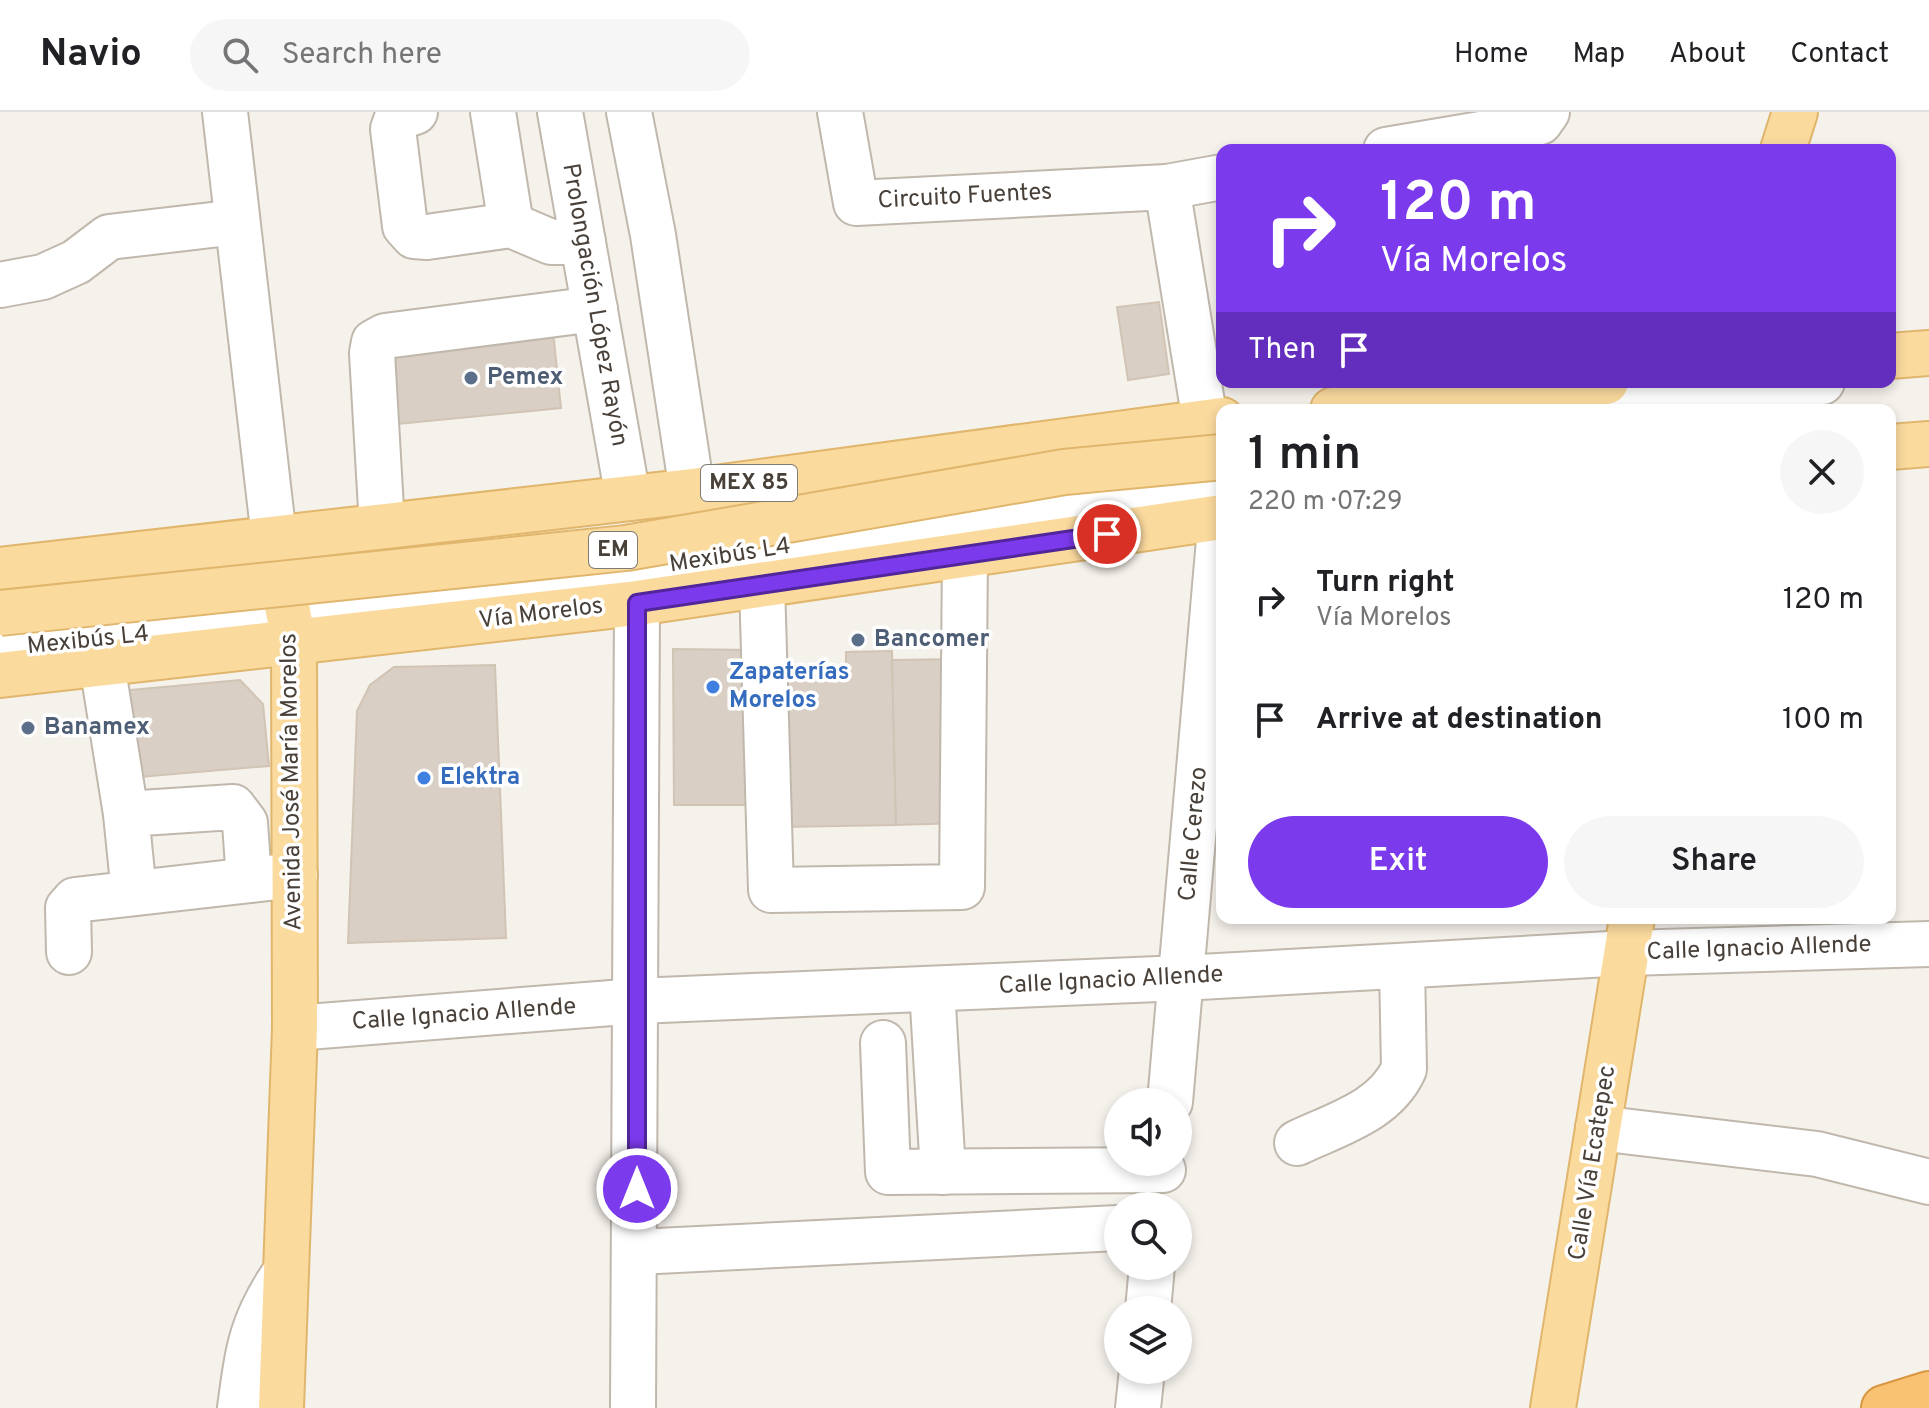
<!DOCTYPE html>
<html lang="en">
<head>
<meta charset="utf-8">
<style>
  body { margin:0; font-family:Overpass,sans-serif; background:#f6f6f6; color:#202124; height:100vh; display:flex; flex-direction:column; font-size:30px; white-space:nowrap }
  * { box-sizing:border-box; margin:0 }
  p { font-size:26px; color:#757577 }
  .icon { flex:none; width:44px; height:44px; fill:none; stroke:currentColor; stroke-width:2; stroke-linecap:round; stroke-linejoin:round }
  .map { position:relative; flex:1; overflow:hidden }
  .side { position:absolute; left:1216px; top:292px; width:680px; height:520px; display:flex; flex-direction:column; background:#fff; border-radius:16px; box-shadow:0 4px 12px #0003 }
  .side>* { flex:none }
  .banner { position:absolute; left:1216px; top:32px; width:680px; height:244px; border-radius:16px; box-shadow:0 4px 12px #0003; background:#7c3aed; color:#fff; overflow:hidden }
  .buttons { position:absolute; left:1104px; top:976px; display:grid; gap:16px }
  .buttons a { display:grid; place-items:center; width:88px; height:88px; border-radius:50%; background:#fff; box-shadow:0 4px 12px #0003; font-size:40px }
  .pin { position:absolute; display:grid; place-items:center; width:68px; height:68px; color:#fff; margin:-34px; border:4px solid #fff; border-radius:50%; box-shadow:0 2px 8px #0007 }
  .me { position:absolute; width:88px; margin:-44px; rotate:0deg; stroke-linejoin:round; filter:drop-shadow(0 0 6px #0008) }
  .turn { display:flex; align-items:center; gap:28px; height:168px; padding:0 32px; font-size:36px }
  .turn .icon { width:104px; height:104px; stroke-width:2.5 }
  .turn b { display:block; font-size:56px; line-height:68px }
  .then { display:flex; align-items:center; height:76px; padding:0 32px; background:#0003; gap:16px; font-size:30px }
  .round { display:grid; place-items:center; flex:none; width:84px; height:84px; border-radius:42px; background:#f6f6f6 }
  .summary { display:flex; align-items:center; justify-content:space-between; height:136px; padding:0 32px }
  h1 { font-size:48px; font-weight:600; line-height:60px }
  .cta { display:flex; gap:16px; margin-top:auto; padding:16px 32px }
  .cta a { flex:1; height:92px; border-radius:48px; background:#7c3aed; color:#fff; font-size:32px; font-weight:600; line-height:92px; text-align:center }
  .cta a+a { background:#f6f6f6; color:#202124 }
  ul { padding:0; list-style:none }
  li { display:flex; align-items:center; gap:24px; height:120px; padding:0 32px }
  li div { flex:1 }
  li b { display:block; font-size:30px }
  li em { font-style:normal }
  header { display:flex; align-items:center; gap:48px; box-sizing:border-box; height:112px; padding:0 40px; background:#fff; border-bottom:2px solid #e0e0e0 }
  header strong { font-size:38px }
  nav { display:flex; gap:44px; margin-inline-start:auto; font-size:28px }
  .search { width:560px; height:72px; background:#f6f6f6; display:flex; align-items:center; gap:20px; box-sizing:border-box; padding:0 28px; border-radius:44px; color:#757577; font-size:30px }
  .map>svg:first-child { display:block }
</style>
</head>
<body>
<header>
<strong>Navio</strong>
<div class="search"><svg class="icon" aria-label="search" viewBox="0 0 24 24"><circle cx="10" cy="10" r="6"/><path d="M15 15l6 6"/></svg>Search here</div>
<nav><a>Home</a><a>Map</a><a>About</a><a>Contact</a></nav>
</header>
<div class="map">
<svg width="1929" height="1296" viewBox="0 0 1929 1296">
  <rect width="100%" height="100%" fill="#f5f1eb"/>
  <g fill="#d9cfc4" stroke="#d1c4b4" stroke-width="2">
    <path d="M 1159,190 L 1169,262 L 1128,268 L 1117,195 Z"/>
    <path d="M 553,219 L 561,296 L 388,313 L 380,236 Z"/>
    <path d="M 673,537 L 756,538 L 757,693 L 674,693 Z"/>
    <path d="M 892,539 L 896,713 L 781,715 L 777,556 L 846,554 L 846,540 Z"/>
    <path d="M 957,547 L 960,711 L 896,713 L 892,548 Z"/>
    <path d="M 495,553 L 506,826 L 348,831 L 357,599 L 370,573 L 394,555 Z"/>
    <path d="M 240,568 L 263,592 L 269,654 L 128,666 L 120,579 Z"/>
  </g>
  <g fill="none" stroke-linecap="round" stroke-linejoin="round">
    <defs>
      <g id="minor">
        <path d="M 225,0 L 274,426"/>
        <path d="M 415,0 L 397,6 L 393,17 L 405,114 L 414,124 L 427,125 L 511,113 L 551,130 L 583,130"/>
        <path d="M 493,0 L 511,113"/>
        <path d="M 560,0 L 628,386"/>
        <path d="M 629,0 L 653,123 L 692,379"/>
        <path d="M 840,0 L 856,91 L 1167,75 L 1222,65"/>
        <path d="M 1386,38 L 1522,15 L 1540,10 L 1547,0"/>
        <path d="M 1167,75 L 1205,309"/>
        <path d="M 0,173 L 43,165 L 76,150 L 109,125 L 237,110"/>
        <path d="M 1558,295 L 1822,270"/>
        <path d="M 382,414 L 372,241 L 374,230 L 385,224 L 595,197"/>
        <path d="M 762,472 L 771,778 L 962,775 L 965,443"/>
        <path d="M 0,539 L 356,499 L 1222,375"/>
        <path d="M 102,552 L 126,702"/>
        <path d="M 134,781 L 126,702 L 233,695 L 245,711 L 249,768"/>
        <path d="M 69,840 L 68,796 L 75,788 L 295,763"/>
        <path d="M 932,877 L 943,1060"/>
        <path d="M 295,916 L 637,889 L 1182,866 L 1627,841 L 1929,832"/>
        <path d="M 883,931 L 888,1060 L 1163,1058"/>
        <path d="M 1170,990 L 1221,405"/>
        <path d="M 1598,1016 L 1817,1042 L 1929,1070"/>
        <path d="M 1297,1031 C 1337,1012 1385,999 1404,957 L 1402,854"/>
        <path d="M 637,1140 L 1118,1116"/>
        <path d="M 1148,1198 L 1152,1154"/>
        <path d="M 240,1296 C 248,1237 251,1209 286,1159"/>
        <path d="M 633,1296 L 637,491"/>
        <path d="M 1138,1296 L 1142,1258"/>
      </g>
      <g id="major">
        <path d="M 1783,38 L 1795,0"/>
        <path d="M 1890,244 L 1929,241"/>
        <path d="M 1333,298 L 1606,270"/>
        <path d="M 1890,335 L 1929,332"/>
        <path d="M 276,436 L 294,531 L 295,916 L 281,1296"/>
        <path d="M 0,458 L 692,379 L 1222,308"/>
        <path d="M 0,563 L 637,491 L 1222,405"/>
        <path d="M 1553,1296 L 1632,806"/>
      </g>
      <path id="highway" d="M 1884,1296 L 1929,1282"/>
    </defs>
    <use href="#minor" stroke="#c0b8ad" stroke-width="48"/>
    <use href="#major" stroke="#e0b66d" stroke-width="48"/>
    <use href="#highway" stroke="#d99641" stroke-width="48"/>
    <use href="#minor" stroke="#fff" stroke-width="44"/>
    <use href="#major" stroke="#fbda9e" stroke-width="44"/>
    <use href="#highway" stroke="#f9c272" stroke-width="44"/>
    <defs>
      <path id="major-bridge" d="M 0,501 L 626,436 L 1064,360 L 1222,345"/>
    </defs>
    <use href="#major-bridge" stroke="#e0b66d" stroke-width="48" stroke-linecap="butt"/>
    <use href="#major-bridge" stroke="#fbda9e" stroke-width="44"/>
  </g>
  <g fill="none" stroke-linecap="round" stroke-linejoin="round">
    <defs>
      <path id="route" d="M 637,1077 L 637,491 L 1107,422"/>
    </defs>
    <use href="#route" stroke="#51269a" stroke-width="20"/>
    <use href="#route" stroke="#7c3aed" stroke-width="14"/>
  </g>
  <g fill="#5c6f8a" stroke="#fff" stroke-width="3">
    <circle cx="471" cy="266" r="8"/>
    <circle cx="858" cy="528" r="8"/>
    <circle cx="28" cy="616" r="8"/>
  </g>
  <g fill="#3f7fe0" stroke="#fff" stroke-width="3">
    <circle cx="713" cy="575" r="8"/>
    <circle cx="424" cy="666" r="8"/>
  </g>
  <g text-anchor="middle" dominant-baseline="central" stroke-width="7" stroke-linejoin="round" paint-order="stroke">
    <g fill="#fff" stroke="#807a74" stroke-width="2">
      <rect x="701" y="353" width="96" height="36" rx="6"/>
      <rect x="589" y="420" width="48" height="36" rx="6"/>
    </g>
    <g font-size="22" font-weight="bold" fill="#494139">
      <text x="749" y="371">MEX 85</text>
      <text x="613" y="438">EM</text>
    </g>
    <g font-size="24" fill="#494139" stroke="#fff">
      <text transform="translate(965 85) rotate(-3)">Circuito Fuentes</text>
      <text transform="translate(594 193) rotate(80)">Prolongación López Rayón</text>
      <text transform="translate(730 444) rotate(-9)">Mexibús L4</text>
      <text transform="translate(541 502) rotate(-7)">Vía Morelos</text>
      <text transform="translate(88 529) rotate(-6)">Mexibús L4</text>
      <text transform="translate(292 670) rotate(-91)">Avenida José María Morelos</text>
      <text transform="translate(1194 722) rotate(-85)">Calle Cerezo</text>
      <text transform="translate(1759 837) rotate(-2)">Calle Ignacio Allende</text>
      <text transform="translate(1111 869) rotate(-3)">Calle Ignacio Allende</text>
      <text transform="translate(464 903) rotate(-4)">Calle Ignacio Allende</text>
      <text transform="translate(1593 1051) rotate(-81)">Calle Vía Ecatepec</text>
    </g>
    <g font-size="24" font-weight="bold" fill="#4e5e75" stroke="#fff" text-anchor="start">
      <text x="487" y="266">Pemex</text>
      <text x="874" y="528">Bancomer</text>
      <text x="44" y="616">Banamex</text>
    </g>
    <g font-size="24" font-weight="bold" fill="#366cbe" stroke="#fff" text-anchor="start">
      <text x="729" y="561">Zapaterías<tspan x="729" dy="28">Morelos</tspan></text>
      <text x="440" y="666">Elektra</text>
    </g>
  </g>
</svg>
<div class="buttons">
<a><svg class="icon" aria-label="sound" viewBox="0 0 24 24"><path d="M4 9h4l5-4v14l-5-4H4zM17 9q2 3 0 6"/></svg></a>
<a><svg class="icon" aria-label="search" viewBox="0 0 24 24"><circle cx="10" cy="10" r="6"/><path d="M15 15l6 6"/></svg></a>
<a><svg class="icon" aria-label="layers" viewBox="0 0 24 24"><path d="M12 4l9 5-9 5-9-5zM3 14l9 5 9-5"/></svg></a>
</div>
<div class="pin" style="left:1107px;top:422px;background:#d93025"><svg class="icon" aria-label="arrive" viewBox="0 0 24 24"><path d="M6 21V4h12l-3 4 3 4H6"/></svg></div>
<svg class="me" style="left:637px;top:1077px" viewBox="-20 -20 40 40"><circle r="17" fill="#7c3aed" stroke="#fff" stroke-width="3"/><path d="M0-11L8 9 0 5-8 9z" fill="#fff"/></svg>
<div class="banner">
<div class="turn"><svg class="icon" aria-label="right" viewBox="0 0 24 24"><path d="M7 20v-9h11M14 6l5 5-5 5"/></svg><div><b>120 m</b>Vía Morelos</div></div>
<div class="then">Then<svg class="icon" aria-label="arrive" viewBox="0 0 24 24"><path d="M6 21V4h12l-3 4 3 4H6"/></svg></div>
</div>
<section class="side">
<div class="summary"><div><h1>1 min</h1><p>220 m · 07:29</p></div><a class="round"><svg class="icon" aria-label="close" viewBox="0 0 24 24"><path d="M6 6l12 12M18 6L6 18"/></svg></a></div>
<ul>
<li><svg class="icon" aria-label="right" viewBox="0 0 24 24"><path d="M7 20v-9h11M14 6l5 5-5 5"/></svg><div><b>Turn right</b><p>Vía Morelos</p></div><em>120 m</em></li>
<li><svg class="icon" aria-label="arrive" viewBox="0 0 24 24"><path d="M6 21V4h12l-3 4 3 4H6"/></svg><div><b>Arrive at destination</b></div><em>100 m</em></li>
</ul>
<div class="cta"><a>Exit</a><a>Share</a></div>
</section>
</div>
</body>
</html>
